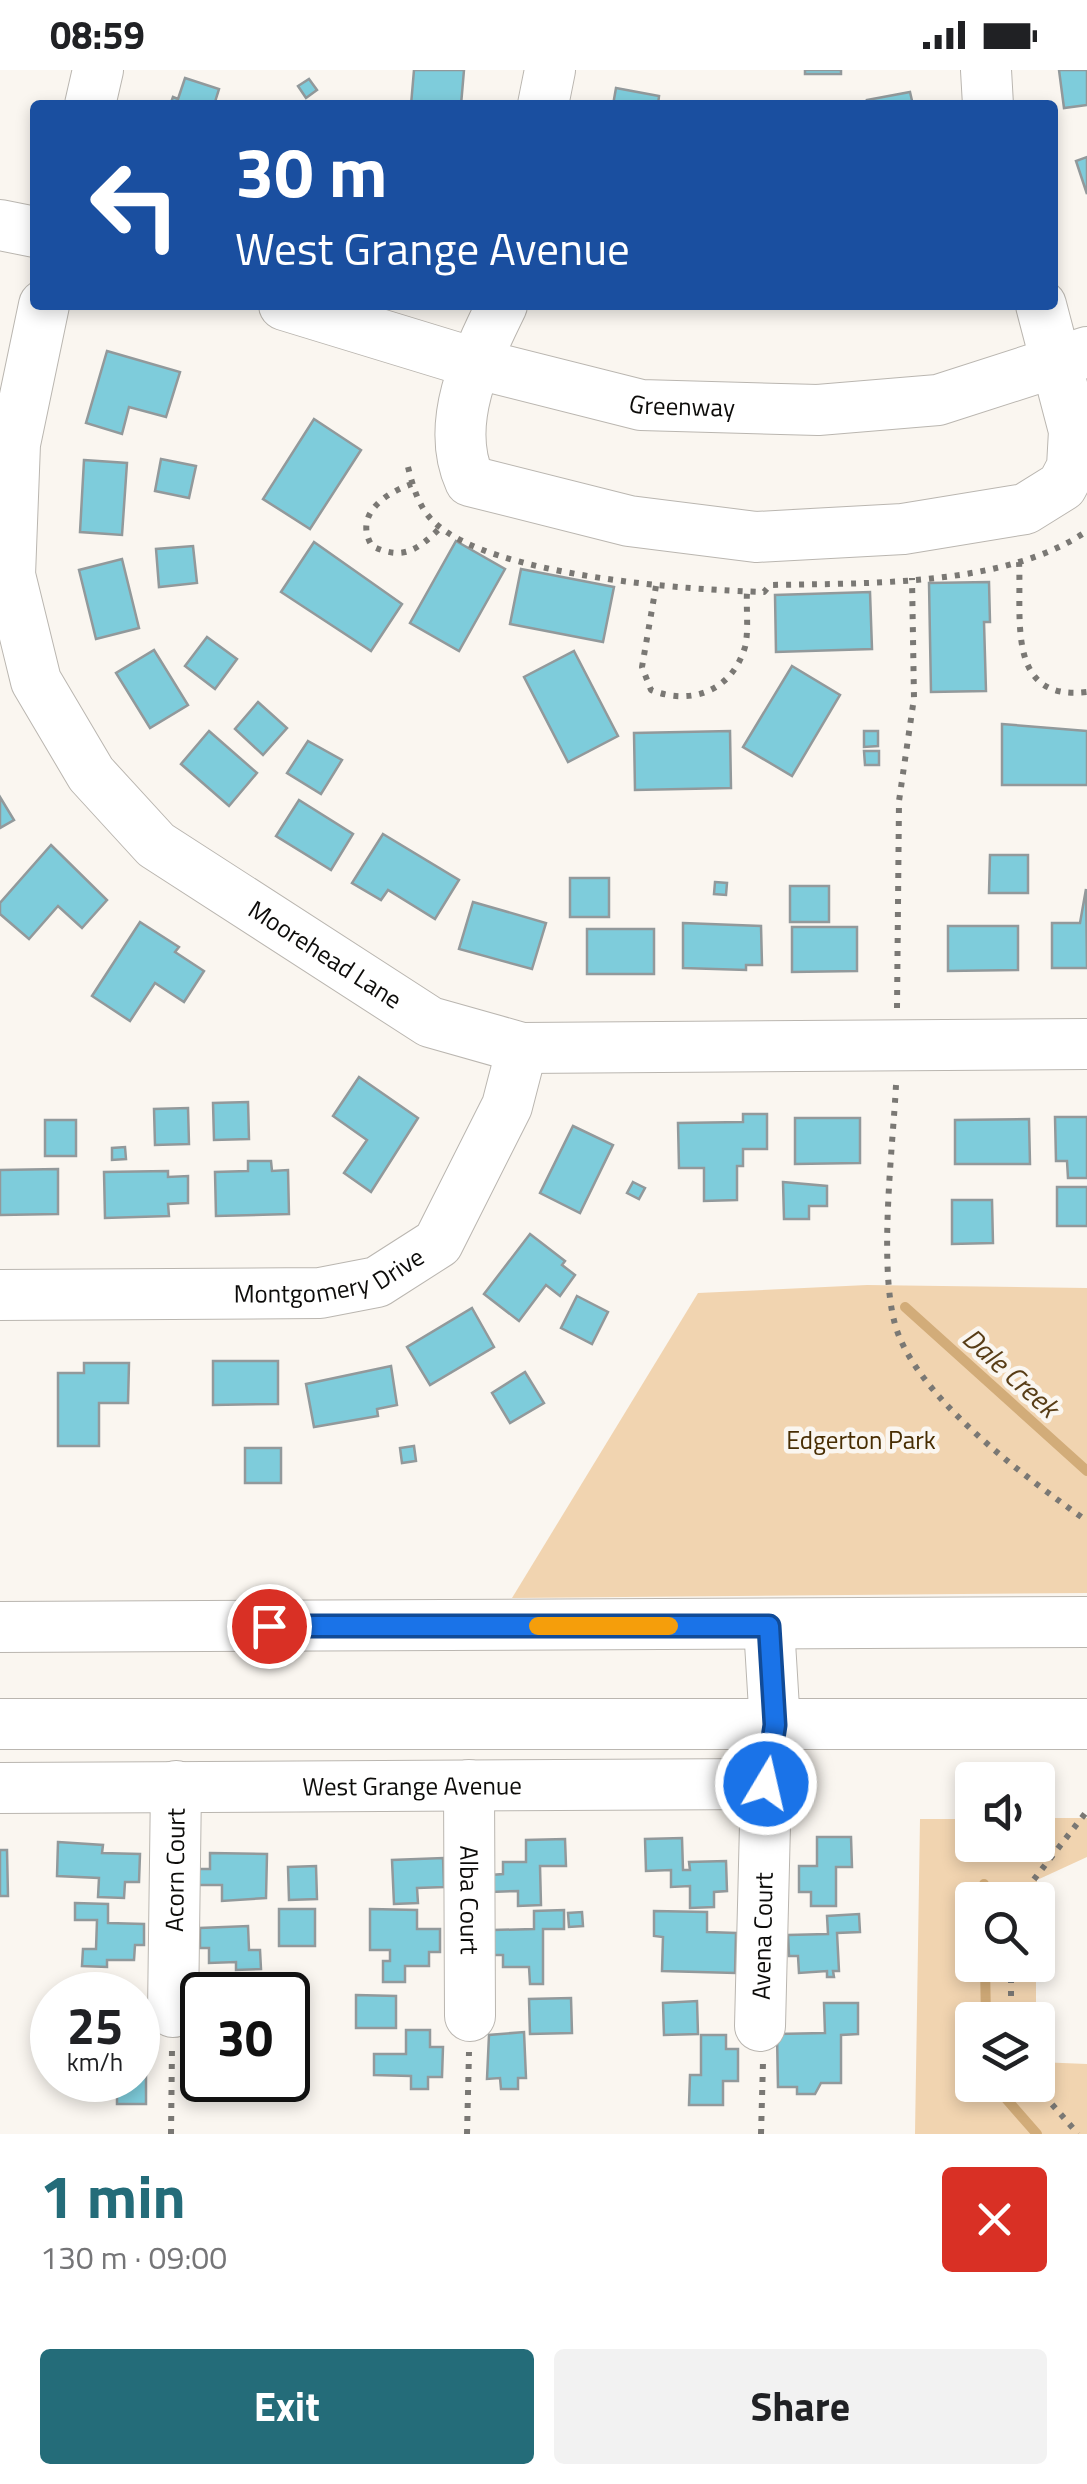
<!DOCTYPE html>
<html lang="en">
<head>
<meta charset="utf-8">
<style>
  body { margin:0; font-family:"Titillium Web",sans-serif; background:#f2f2f2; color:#202124; height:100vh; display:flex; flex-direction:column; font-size:38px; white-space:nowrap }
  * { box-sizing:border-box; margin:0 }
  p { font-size:32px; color:#757577 }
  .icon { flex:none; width:55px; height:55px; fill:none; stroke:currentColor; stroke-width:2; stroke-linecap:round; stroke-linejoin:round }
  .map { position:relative; height:2064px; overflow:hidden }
  .sheet { display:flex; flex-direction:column; background:#fff; flex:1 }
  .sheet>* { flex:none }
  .guide { position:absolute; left:30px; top:30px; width:1028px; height:210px; border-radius:10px; box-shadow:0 5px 15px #0003; background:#1a4fa0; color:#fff; overflow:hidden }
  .tools { position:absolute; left:955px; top:1692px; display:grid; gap:20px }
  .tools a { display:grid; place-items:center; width:100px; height:100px; border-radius:10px; background:#fff; box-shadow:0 5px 15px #0003; font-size:50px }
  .speed { position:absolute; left:30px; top:1902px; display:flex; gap:20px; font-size:50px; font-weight:700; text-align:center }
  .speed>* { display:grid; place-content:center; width:130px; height:130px; border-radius:50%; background:#fff; box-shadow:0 5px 15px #0003; line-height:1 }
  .speed small { font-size:25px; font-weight:400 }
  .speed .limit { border:5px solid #111; border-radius:15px; background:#fff; color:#111 }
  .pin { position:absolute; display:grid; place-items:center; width:85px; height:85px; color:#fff; margin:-42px; border:5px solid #fff; border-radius:50%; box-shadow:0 2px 10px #0007 }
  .me { position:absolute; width:110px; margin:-55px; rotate:9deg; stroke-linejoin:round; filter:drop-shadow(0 0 8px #0008) }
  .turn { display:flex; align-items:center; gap:35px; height:210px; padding:0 40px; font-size:45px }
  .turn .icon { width:130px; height:130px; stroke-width:2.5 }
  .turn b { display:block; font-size:70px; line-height:85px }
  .round { display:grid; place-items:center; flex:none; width:105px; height:105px; border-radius:10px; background:#f2f2f2 }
  .headline { display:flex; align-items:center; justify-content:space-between; height:170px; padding:0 40px }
  h1 { font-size:60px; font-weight:700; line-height:75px; color:#246c79 }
  .primary-button { display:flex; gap:20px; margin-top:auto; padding:20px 40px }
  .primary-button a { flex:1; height:115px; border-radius:10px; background:#246c79; color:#fff; font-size:40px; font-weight:700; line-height:115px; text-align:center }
  .primary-button a+a { background:#f2f2f2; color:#202124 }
  .status { display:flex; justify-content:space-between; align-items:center; height:70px; padding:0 50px; background:#fff; direction:ltr }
  .status svg { height:28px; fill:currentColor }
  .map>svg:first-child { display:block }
</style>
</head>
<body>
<div class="status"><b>08:59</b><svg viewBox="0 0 49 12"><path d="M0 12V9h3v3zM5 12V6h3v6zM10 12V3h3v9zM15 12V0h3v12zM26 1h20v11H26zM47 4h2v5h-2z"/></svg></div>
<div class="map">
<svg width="1087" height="2064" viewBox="0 0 1087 2064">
  <rect width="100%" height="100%" fill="#faf6f0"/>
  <g fill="#f1d4b0">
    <path d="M 867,1215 L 1087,1218 L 1087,1523 L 512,1528 L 698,1223 Z"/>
    <path d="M 1038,1748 L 1087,1748 L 1087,1787 L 1037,1810 L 1037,1830 L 972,1830 L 972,1895 L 1036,1895 L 1036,1950 L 972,1950 L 972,2015 L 1038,2015 L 1038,1992 L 1087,1994 L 1087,2064 L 915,2064 L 920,1749 L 972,1749 L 972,1775 L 1038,1775 Z"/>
  </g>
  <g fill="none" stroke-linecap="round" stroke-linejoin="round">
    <g stroke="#d2ac79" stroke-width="10">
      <path d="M 905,1237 L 1087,1401"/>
      <path d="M 984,1814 L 984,1830"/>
      <path d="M 985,1895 L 986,1950"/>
      <path d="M 994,2015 L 1037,2064"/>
    </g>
  </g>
  <g fill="#7eccdb" stroke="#92999b" stroke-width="2.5">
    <path d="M 414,0 L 464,0 L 461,35 L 411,35 Z"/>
    <rect x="805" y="0" width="36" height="4"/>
    <path d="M 1059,0 L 1087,0 L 1087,35 L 1064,38 Z"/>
    <path d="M 185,8 L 219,19 L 214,35 L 170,35 L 173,27 L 178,29 Z"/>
    <path d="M 309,9 L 317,20 L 306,28 L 298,16 Z"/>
    <path d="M 616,18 L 659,26 L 658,35 L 613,35 Z"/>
    <path d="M 910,22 L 913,35 L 868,35 L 867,30 Z"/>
    <path d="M 1087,87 L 1087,124 L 1076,91 Z"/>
    <path d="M 107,281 L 180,302 L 166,347 L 129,337 L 122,364 L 86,353 Z"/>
    <path d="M 314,349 L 361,380 L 310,459 L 263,429 Z"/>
    <path d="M 161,389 L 196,396 L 189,428 L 155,421 Z"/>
    <path d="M 84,390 L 127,393 L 122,465 L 80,462 Z"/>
    <path d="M 456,471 L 505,499 L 459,581 L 410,553 Z"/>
    <path d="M 314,472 L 402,534 L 371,581 L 281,522 Z"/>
    <path d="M 193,476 L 197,513 L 159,517 L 156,479 Z"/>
    <path d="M 122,489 L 139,558 L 96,569 L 79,500 Z"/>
    <path d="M 521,499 L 614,517 L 603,572 L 510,554 Z"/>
    <path d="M 989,512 L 990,552 L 984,552 L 986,621 L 931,622 L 929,513 Z"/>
    <path d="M 870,522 L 872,579 L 776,582 L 775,525 Z"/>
    <path d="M 207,567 L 237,589 L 215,619 L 185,596 Z"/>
    <path d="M 154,580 L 188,635 L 150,658 L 116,603 Z"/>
    <path d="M 574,581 L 618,666 L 568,692 L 524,607 Z"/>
    <path d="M 792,596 L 840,625 L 792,706 L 743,677 Z"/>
    <path d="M 258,632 L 287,658 L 263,685 L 235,659 Z"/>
    <path d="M 1002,654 L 1087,661 L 1087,715 L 1002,715 Z"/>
    <path d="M 209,661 L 257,703 L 229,736 L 181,694 Z"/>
    <path d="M 730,661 L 731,718 L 635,720 L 634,663 Z"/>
    <path d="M 864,661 L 878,661 L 878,676 L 864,677 Z"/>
    <path d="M 308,671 L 342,690 L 321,724 L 287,703 Z"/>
    <path d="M 864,681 L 879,681 L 879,695 L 865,695 Z"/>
    <path d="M 0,727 L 14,750 L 0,758 Z"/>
    <path d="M 299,730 L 353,764 L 331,800 L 276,766 Z"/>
    <path d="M 383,764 L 459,810 L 435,849 L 388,820 L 381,830 L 352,813 Z"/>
    <path d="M 51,775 L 107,830 L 82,858 L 58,836 L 29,869 L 0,844 L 0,833 Z"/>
    <path d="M 990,785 L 1028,785 L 1028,823 L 989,823 Z"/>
    <rect x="570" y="808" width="39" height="39"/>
    <path d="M 715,812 L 727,813 L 726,825 L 714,824 Z"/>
    <rect x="790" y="816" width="39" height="36"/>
    <path d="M 1086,819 L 1087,898 L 1052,898 L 1052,853 L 1080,853 Z"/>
    <path d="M 473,832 L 546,853 L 532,899 L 459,879 Z"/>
    <path d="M 140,852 L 179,877 L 175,882 L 204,901 L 184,932 L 155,913 L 130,951 L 92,926 Z"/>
    <path d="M 683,853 L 761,856 L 762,895 L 746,895 L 746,900 L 683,898 Z"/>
    <path d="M 948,856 L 1018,856 L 1018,900 L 948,901 Z"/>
    <path d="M 792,857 L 857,857 L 857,901 L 792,902 Z"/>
    <rect x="587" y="859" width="67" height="45"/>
    <path d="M 359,1007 L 418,1048 L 371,1122 L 344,1103 L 367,1070 L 333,1046 Z"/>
    <path d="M 248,1032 L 249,1069 L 214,1070 L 213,1033 Z"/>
    <path d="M 188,1038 L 189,1074 L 155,1075 L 154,1039 Z"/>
    <path d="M 743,1044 L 767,1044 L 767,1079 L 743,1079 L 743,1096 L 737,1096 L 737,1130 L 704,1131 L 704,1098 L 679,1098 L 678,1053 L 743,1052 Z"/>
    <path d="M 1055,1047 L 1087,1047 L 1087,1108 L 1068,1108 L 1067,1091 L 1056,1091 Z"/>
    <path d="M 795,1048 L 860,1048 L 860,1093 L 795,1094 Z"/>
    <path d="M 1029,1049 L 1030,1094 L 955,1094 L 955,1050 Z"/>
    <rect x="45" y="1050" width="31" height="36"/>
    <path d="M 573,1056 L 613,1075 L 580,1143 L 540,1123 Z"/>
    <path d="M 125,1077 L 126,1089 L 112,1090 L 112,1078 Z"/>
    <path d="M 248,1091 L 271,1091 L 272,1101 L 288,1100 L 289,1144 L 216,1146 L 215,1102 L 248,1101 Z"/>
    <path d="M 58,1099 L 58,1144 L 0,1145 L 0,1100 Z"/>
    <path d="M 168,1101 L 168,1107 L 188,1106 L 188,1133 L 168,1134 L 169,1146 L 105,1148 L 104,1102 Z"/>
    <path d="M 633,1112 L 645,1118 L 639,1129 L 627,1123 Z"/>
    <path d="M 783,1112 L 827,1116 L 827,1136 L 809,1136 L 809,1149 L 784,1149 Z"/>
    <rect x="1057" y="1117" width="30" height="39"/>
    <path d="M 952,1130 L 992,1130 L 993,1173 L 952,1174 Z"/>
    <path d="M 530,1164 L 565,1191 L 562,1195 L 575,1205 L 560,1226 L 546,1215 L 519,1251 L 484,1224 Z"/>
    <path d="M 577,1226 L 608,1242 L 592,1274 L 561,1258 Z"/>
    <path d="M 472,1238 L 494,1277 L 430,1315 L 407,1277 Z"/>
    <path d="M 213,1291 L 278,1291 L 278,1334 L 213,1335 Z"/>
    <path d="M 84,1293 L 129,1293 L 128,1333 L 99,1333 L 99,1376 L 58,1376 L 58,1303 L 84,1303 Z"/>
    <path d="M 391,1296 L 397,1335 L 377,1339 L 378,1346 L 314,1357 L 306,1314 Z"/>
    <path d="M 525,1302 L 544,1333 L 510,1353 L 492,1323 Z"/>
    <path d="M 414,1376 L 416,1391 L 402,1393 L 400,1378 Z"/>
    <rect x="245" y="1378" width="36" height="35"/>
    <path d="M 817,1767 L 851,1767 L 852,1797 L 836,1797 L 836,1836 L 811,1836 L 811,1822 L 799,1822 L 799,1796 L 817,1796 Z"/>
    <path d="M 682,1768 L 683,1800 L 690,1800 L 689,1792 L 726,1791 L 727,1821 L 714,1822 L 714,1837 L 690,1838 L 690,1816 L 671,1817 L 671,1800 L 646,1801 L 645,1769 Z"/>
    <path d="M 565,1769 L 566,1796 L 540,1796 L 541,1835 L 518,1836 L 518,1821 L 491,1822 L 491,1805 L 503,1804 L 503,1792 L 526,1792 L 526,1770 Z"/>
    <path d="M 58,1772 L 103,1775 L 102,1783 L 140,1784 L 139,1812 L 125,1812 L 124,1828 L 98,1827 L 99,1808 L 57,1806 Z"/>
    <path d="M 0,1780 L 7,1780 L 8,1826 L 0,1826 Z"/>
    <path d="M 210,1783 L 267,1784 L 266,1828 L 222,1831 L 222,1815 L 197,1815 L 197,1799 L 210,1799 Z"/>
    <path d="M 443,1788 L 444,1817 L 417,1818 L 418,1833 L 394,1834 L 392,1790 Z"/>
    <path d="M 316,1796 L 317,1829 L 289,1830 L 288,1797 Z"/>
    <path d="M 1036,1828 L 1048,1830 L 1046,1844 L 1038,1843 Z"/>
    <path d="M 75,1833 L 108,1834 L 108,1853 L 144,1854 L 144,1875 L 135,1875 L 134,1890 L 107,1890 L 107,1897 L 82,1896 L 83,1879 L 96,1879 L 97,1850 L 75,1850 Z"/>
    <rect x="279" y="1839" width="36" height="37"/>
    <path d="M 370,1839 L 417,1840 L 417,1859 L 440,1859 L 440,1882 L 429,1882 L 429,1896 L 405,1896 L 405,1912 L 383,1912 L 383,1891 L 390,1891 L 390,1880 L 370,1880 Z"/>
    <path d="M 564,1840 L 564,1859 L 543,1859 L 543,1914 L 530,1914 L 529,1897 L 503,1897 L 503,1885 L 493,1885 L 493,1860 L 534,1859 L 534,1841 Z"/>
    <path d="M 654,1841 L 707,1842 L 707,1862 L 736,1863 L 735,1903 L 662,1901 L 663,1867 L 654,1866 Z"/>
    <path d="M 582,1842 L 583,1856 L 569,1857 L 568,1843 Z"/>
    <path d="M 859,1844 L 860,1862 L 837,1863 L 839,1901 L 833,1901 L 834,1907 L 827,1907 L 827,1901 L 799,1903 L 798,1886 L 789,1886 L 788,1865 L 828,1864 L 827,1846 Z"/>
    <path d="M 248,1856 L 249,1880 L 260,1880 L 261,1899 L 236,1900 L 236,1892 L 209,1893 L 209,1878 L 200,1878 L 200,1858 Z"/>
    <path d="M 356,1925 L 396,1926 L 396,1958 L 356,1958 Z"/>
    <path d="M 571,1928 L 572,1963 L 530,1964 L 529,1929 Z"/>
    <path d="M 697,1931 L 698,1964 L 664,1965 L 663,1933 Z"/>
    <path d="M 824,1933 L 858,1933 L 858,1964 L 841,1965 L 841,2013 L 821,2013 L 815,2024 L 797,2024 L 797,2017 L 778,2017 L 777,1964 L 825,1963 Z"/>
    <path d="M 138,1960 L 146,1999 L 146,2034 L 117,2034 L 117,2021 L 101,2021 L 101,2010 L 138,2010 Z"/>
    <path d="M 406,1960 L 430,1960 L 430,1977 L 443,1977 L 442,2007 L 428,2007 L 428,2019 L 411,2019 L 411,2006 L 374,2005 L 374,1984 L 406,1984 Z"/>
    <path d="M 524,1962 L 526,2008 L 518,2008 L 518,2019 L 501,2019 L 500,2008 L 487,2009 L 489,1965 Z"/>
    <path d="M 701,1965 L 726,1965 L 726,1979 L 738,1979 L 738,2011 L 723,2011 L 723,2035 L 689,2035 L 690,2005 L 701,2005 Z"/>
    <path d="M 197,1975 L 202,1975 L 202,2010 L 212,2010 L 213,2020 L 191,2020 L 190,1989 L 197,1989 Z"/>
  </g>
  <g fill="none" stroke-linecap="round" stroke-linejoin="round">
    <defs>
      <g id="minor">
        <path d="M 986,0 L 988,35"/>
        <path d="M 90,35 L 98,0"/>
        <path d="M 543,35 L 550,0"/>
        <path d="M 0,155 L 35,162"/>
        <path id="s1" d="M 44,235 L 15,374 L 10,505 L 36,611 L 91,704 L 156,775 L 430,952 L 522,978 L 1087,974"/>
        <path id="s2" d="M 284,235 L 474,293 L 641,335 L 818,340 L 938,330 L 1087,282"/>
        <path d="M 502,235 C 476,288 444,354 470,411 L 629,451 L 756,467 L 903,459 L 1025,439 L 1062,416 L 1072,397 L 1074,361 L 1041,235"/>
        <path id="s3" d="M 0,1225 L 320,1223 L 377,1212 L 438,1173 L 507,1036 L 522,978"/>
        <path d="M 0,1557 L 1087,1552"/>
        <path d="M 0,1654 L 1087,1654"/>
        <path id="s4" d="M 469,1715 L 470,1946"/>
        <path id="s5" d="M 0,1718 L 766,1714"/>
        <path id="s6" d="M 173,1942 L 176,1716"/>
        <path id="s7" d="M 760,1956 L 766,1714 L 775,1655 L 769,1556"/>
      </g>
    </defs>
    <use href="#minor" stroke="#bab6b0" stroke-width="52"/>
    <g stroke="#7a7874" stroke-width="6" stroke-dasharray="5 8" stroke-linecap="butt">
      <path d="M 408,397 C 413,417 419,438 434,452 C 490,506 687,520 764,522 L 770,515 C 867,513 1005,517 1087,461"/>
      <path d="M 412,414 C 385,423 353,445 372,476 C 403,491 418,480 441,457"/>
      <path d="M 1019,492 C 1022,548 1005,632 1087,622"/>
      <path d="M 656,516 L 642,597 L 651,620 C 691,636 732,621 745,577 C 749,560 746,539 747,522"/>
      <path d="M 897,938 L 899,731 L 914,628 L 912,508"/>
      <path d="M 896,1015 C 893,1078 876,1210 899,1266 C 927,1335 1028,1409 1087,1451"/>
      <path d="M 1018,1830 L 1087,1741"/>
      <path d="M 1011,1895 L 1011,1950"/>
      <path d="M 1035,2015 L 1078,2064"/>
      <path d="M 171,2064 L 172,1978"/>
      <path d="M 467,2064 L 469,1982"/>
      <path d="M 761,2064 L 763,1992"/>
    </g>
    <use href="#minor" stroke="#fff" stroke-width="50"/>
  </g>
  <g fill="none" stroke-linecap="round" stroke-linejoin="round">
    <defs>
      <path id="route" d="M 269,1556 L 769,1556 L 775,1655 L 766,1714"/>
    </defs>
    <use href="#route" stroke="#114b97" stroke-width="25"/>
    <use href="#route" stroke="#1a73e8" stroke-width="18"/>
    <path stroke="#f59e0b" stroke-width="18" d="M 538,1556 L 669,1556"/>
  </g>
  <g text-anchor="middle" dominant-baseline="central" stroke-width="9" stroke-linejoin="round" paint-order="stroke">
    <g font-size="25" fill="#0d0c0a" stroke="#faf6f0">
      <text stroke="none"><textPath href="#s2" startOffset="412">Greenway</textPath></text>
      <text stroke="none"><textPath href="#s1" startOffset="788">Moorehead Lane</textPath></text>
      <text stroke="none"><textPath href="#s3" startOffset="332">Montgomery Drive</textPath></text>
      <text stroke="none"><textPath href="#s5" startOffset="412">West Grange Avenue</textPath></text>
      <text stroke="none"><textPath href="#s6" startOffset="142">Acorn Court</textPath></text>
      <text stroke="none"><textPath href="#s4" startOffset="115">Alba Court</textPath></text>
      <text stroke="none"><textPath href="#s7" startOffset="90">Avena Court</textPath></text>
    </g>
    <g font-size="25" fill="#472d02" stroke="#faf6f0">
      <text x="861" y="1370">Edgerton Park</text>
    </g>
    <g font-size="28" font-style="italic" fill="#583d16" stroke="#faf6f0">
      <text transform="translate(1011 1302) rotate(42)">Dale Creek</text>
    </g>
  </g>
</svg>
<div class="tools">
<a><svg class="icon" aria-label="sound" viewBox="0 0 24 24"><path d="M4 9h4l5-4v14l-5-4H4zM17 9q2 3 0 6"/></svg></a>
<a><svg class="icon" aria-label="search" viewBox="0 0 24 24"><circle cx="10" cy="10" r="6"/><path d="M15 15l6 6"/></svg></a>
<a><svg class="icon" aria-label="layers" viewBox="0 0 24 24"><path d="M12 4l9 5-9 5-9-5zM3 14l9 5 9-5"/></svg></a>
</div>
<div class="speed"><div>25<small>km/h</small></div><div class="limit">30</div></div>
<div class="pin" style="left:269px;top:1556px;background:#d93025"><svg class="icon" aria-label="arrive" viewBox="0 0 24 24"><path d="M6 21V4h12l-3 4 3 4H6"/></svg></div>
<svg class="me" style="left:766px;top:1714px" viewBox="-20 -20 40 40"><circle r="17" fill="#1a73e8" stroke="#fff" stroke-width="3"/><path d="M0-11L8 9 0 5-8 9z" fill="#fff"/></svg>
<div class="guide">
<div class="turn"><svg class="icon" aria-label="left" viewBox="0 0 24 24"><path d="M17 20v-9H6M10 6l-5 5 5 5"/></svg><div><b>30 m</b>West Grange Avenue</div></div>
</div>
</div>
<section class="sheet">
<div class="headline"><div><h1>1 min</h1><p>130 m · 09:00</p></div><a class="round" style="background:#d93025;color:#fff"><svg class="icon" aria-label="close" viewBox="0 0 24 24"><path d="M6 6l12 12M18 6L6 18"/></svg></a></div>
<div class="primary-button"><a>Exit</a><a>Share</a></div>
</section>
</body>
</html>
